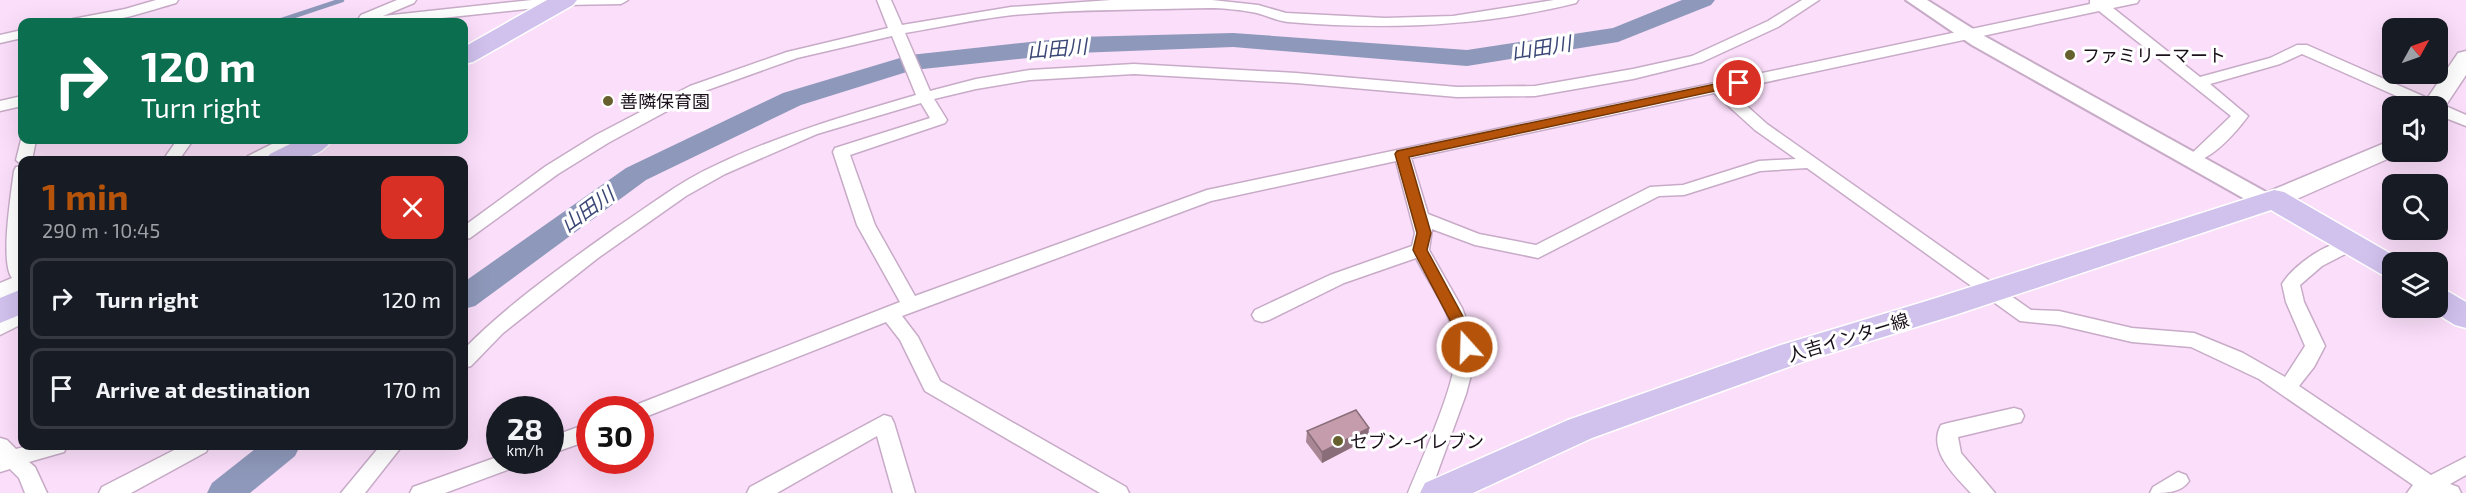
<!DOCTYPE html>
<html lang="en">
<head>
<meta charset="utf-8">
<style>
  body { margin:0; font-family:"Exo 2","Noto Sans JP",sans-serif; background:#242831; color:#f1f3f6; height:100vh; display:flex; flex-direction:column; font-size:22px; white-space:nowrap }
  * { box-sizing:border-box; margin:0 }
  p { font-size:20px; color:#9ea1a6 }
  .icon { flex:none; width:33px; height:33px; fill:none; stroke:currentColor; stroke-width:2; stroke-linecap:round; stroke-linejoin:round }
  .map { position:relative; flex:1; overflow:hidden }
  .side { position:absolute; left:18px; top:156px; width:450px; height:294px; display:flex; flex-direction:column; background:#171b24; border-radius:12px; box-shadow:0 6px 24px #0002 }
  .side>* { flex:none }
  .guide { position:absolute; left:18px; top:18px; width:450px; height:126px; border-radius:12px; box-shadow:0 6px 24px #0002; background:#0b6e4f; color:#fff; overflow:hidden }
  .needle { width:39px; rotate:50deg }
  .fabs { position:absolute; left:2382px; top:18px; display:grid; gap:12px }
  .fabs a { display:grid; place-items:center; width:66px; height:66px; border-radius:12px; background:#171b24; box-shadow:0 6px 24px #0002; font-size:30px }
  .speed { position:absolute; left:486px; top:396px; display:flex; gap:12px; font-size:30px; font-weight:700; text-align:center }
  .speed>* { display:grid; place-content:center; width:78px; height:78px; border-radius:50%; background:#171b24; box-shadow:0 6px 24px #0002; line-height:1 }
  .speed small { font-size:15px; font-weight:400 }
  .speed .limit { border:9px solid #d22; background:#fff; color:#111 }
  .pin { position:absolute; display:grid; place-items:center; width:51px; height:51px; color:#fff; margin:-26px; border:3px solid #fff; border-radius:50%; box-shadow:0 2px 6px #0007 }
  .me { position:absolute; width:66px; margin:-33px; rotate:340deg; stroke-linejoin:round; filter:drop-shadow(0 0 4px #0008) }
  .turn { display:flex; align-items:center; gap:21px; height:126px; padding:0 24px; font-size:27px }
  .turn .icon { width:78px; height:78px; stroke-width:2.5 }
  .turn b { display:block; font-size:42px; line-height:51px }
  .round { display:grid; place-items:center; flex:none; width:63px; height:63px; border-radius:12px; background:#242831 }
  .summary { display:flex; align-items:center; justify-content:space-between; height:102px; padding:0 24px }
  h1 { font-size:36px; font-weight:700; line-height:45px; color:#b45309 }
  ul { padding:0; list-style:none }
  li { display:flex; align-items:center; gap:18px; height:81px; margin:0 12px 9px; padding:0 12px; border:3px solid #363941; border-radius:12px }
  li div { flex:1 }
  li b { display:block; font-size:22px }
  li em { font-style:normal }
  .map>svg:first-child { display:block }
</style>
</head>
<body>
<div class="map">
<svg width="2466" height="493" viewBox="0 0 2466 493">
  <rect width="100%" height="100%" fill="#fbdefa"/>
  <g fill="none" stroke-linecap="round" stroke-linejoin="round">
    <path stroke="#8e98ba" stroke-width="4.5" d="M 276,22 L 342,0"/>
    <g fill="#8e98ba" fill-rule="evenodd">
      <path d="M 1682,0 L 1715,0 L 1711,5 L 1618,42 L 1467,66 L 1233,47 L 1077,53 L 913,70 L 801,105 L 646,180 L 475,306 L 464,309 L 464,282 L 626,168 L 783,93 L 910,55 L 1077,37 L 1233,33 L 1467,50 L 1613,28 Z"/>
      <path d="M 259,446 L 300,446 L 295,456 L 250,493 L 207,493 L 212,483 Z"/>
    </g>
    <defs>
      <g id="minor">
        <path d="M 156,0 L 178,0 L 176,3 C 142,13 106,26 71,22 L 73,19 L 125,9 Z"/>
        <path d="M 397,0 L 416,0 L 414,3 L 383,16 L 532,0 L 628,0 L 621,4 L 563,5 L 404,22 L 361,22 L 359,18 L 361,15 Z"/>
        <path d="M 877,0 L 891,0 L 902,25 L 1011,7 L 1111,0 L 1212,0 L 1258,5 L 1286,13 L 1385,18 L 1453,16 L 1554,0 L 1578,0 L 1576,3 C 1481,27 1385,30 1288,22 C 1277,21 1268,16 1257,13 C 1242,10 1223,8 1208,8 C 1143,10 1078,9 1013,15 C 977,19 941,27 905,33 L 930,91 L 976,79 L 1030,70 L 1134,64 L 1296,73 L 1457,87 L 1535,86 L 1633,69 L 1692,56 L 1768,21 L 1802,0 L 1819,0 L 1778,27 L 1702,62 L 1633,79 L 1535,96 L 1457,97 L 1296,83 L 1134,74 L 1030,80 L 976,89 L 934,99 L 947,120 L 945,123 L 850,155 L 875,225 L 915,296 L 1207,190 L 2090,4 L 2090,0 L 2139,0 L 2137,3 L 2113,8 L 2200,77 L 2270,58 L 2297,45 L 2307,45 L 2466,115 L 2466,126 L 2438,115 L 2438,106 L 2419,106 L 2302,54 L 2280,64 L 2210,84 L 2248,116 C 2238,130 2208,165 2190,161 L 2188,157 L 2231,116 L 2099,11 L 1729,90 L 1767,124 L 2031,310 L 2059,311 L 2132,328 L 2194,333 L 2243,353 L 2285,377 L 2305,346 L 2286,302 L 2282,284 C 2292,267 2331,237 2351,243 L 2354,247 L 2351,251 L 2322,266 L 2300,285 L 2304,302 L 2325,346 L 2314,367 L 2299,386 L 2431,475 L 2466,457 L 2466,475 L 2450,484 L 2458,487 L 2461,493 L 2407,493 L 2413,485 L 2259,379 L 2191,347 L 2132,342 L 2059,325 L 2020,321 L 1807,168 L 1760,171 L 1684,195 L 1659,196 L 1538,258 L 1475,245 L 1432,229 L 1429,250 L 1462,308 L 1476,345 L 1476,356 L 1466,394 L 1430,493 L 1408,493 C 1421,461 1460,376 1456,345 C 1453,315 1430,285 1416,258 L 1344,283 L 1269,320 L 1262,322 L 1255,320 L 1252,315 L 1255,310 L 1330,275 L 1412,246 L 1415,233 L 1396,161 L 1211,201 L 902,316 L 918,337 L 940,381 L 1126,487 L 1129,493 L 1100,493 L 925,391 L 900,340 L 886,322 L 640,419 L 640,410 L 631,410 L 633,406 L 900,302 L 857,225 L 833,152 L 835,148 L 930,118 L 921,103 L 817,134 L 725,174 L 686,196 L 598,258 L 503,333 L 471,366 L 464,368 L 464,349 C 509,303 564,265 617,227 C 649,206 679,182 714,166 C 779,135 847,115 916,95 L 892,36 L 797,58 L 702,92 L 608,143 L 558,174 L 470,238 L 464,240 L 464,226 L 546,166 L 596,135 L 690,86 L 787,52 L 888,28 ZM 1714,93 L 1755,130 L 1796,159 L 1759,161 L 1683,185 L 1650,187 L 1536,245 L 1479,234 L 1428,214 L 1411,158 Z"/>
        <path d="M 22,30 L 22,38 L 0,43 L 0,35 Z"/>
        <path d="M 22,96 L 22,106 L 0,111 L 0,101 Z"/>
        <path d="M 22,136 L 22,140 L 36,140 L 32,160 L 22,160 L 22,165 L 16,160 Z"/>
        <path d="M 177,140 L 193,140 L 179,160 L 163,160 Z"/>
        <path d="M 280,140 L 300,140 L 298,144 L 266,160 L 246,160 L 248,156 Z"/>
        <path d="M 22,166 L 22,288 L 0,297 L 0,283 L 12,278 C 0,263 11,194 14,171 L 16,167 Z"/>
        <path d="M 22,309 L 22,324 L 0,335 L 0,319 Z"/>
        <path d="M 2014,408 L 2021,410 L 2024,416 L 2021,422 L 1958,437 L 1961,453 L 1995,493 L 1971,493 C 1955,476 1927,450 1941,425 L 1948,423 Z"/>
        <path d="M 884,415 L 891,417 L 894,423 L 915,493 L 893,493 L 877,436 L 777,493 L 747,493 L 750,487 Z"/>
        <path d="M 590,423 L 590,440 L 550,454 L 550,437 Z"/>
        <path d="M 0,438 L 7,440 L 16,449 L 28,446 L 67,446 L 64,452 L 29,462 L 35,467 L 47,493 L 25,493 L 19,478 L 10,469 L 0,472 Z"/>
        <path d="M 182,446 L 209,446 L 206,452 L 131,493 L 99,493 L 102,487 Z"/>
        <path d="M 380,446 L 402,446 L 365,493 L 341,493 Z"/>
        <path d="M 500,456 L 500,460 L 521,460 L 518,466 L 445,493 L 410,493 L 413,487 Z"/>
        <path d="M 2178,472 L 2186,475 L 2189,481 C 2181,493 2166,493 2150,493 L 2153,487 Z"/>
      </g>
      <path id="tertiary" d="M 1906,0 L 1927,0 L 1986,37 L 2275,197 L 2278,202 L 2275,207 L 2267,209 L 2259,207 L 1972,45 Z"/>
      <g id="secondary">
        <path d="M 2466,51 L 2466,75 L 2442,111 L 2438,112 L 2438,106 L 2422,106 L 2458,53 Z"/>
        <path d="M 2392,140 L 2392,152 L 2402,152 L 2401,153 L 2283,205 L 2274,207 L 2265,205 L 2261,199 L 2265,193 Z"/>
      </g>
      <g id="primary">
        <path d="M 547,0 L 577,0 L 573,5 L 473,62 L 464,64 L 464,47 Z"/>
        <path d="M 298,140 L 332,140 C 318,161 288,162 266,160 L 270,154 Z"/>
        <path d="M 2274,190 L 2284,192 L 2405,262 L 2392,262 L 2392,277 L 2381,274 L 2271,210 L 1955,315 L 1805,361 L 1592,438 L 1473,493 L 1420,493 L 1425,483 L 1568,420 L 1781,345 L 1933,299 Z"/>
        <path d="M 22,289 L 22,314 L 0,323 L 0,298 Z"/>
        <path d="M 2438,289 L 2449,292 L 2466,302 L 2466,328 L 2455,325 L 2427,308 L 2438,308 Z"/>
      </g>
    </defs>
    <use href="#minor" stroke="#c7abc7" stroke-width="3"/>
    <use href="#tertiary" stroke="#c7abc7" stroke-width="4"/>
    <use href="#secondary" stroke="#c7abc7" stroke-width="3"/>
    <use href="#primary" stroke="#fff" stroke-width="3"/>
    <use href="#minor" fill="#fff" fill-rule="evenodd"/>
    <use href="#tertiary" fill="#fff" fill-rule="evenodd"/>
    <use href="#secondary" fill="#fff" fill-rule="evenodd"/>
    <use href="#primary" fill="#d0c1ed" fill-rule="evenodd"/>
  </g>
  <path fill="#a98693" d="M 1307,431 L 1368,439 L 1322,463 L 1306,442 Z"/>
  <path fill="#896d78" d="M 1369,428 L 1368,439 L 1322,463 L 1322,452 Z"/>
  <path fill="#c49cab" stroke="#896d78" stroke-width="1.5" d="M 1356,410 L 1369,428 L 1322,452 L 1307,431 Z"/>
  <path fill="#b45309" stroke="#753606" stroke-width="1.5" d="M 1739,79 L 1743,80 L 1743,85 L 1409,157 L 1431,233 L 1427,250 L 1467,324 L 1475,347 L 1473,351 L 1462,351 L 1452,324 L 1413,250 L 1417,233 L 1395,154 L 1397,151 Z"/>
  <g fill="#65602d" stroke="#fff" stroke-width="2">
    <circle cx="2070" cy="55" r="6"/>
    <circle cx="608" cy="101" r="6"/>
    <circle cx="1338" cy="441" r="6"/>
  </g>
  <g text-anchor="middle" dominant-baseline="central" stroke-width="6" stroke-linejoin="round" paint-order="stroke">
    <g font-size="18" fill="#1a101a" stroke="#fff" text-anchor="start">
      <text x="2082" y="55">ファミリーマート</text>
      <text x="620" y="101">善隣保育園</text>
      <text x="1350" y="441">セブン-イレブン</text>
    </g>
    <g font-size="18" fill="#1a101a" stroke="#fff">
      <text transform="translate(1848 337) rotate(-17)">人吉インター線</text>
    </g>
    <g font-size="20" font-style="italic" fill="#3b4776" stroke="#fff">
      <text transform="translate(1541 47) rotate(-9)">山田川</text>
      <text transform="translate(1057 48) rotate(-5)">山田川</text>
      <text transform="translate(587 209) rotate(-36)">山田川</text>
    </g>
  </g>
</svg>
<div class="fabs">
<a><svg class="needle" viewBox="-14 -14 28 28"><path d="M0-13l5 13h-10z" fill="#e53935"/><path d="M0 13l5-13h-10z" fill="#9ea1a6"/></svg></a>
<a><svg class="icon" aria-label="sound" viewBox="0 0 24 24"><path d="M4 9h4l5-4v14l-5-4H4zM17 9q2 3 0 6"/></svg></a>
<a><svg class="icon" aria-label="search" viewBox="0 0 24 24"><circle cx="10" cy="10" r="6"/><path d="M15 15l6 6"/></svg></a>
<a><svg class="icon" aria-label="layers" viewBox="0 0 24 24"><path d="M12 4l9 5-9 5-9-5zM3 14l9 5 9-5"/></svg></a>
</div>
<div class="speed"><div>28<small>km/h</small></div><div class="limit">30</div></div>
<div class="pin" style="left:1739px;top:83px;background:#d93025"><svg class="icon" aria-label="arrive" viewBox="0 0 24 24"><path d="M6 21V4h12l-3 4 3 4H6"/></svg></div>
<svg class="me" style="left:1467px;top:347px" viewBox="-20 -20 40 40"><circle r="17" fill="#b45309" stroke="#fff" stroke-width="3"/><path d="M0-11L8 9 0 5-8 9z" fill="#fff"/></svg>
<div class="guide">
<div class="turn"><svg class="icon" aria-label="right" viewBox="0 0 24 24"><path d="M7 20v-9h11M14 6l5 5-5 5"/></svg><div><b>120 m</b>Turn right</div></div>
</div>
<section class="side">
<div class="summary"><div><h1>1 min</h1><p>290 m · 10:45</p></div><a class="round" style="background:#d93025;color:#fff"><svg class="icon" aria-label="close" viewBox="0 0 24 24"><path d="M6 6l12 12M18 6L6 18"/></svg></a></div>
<ul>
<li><svg class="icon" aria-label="right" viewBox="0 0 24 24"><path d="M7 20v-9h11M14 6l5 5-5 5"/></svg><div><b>Turn right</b></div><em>120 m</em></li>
<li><svg class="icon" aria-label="arrive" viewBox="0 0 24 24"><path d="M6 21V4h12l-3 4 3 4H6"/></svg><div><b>Arrive at destination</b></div><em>170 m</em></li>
</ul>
</section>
</div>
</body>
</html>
